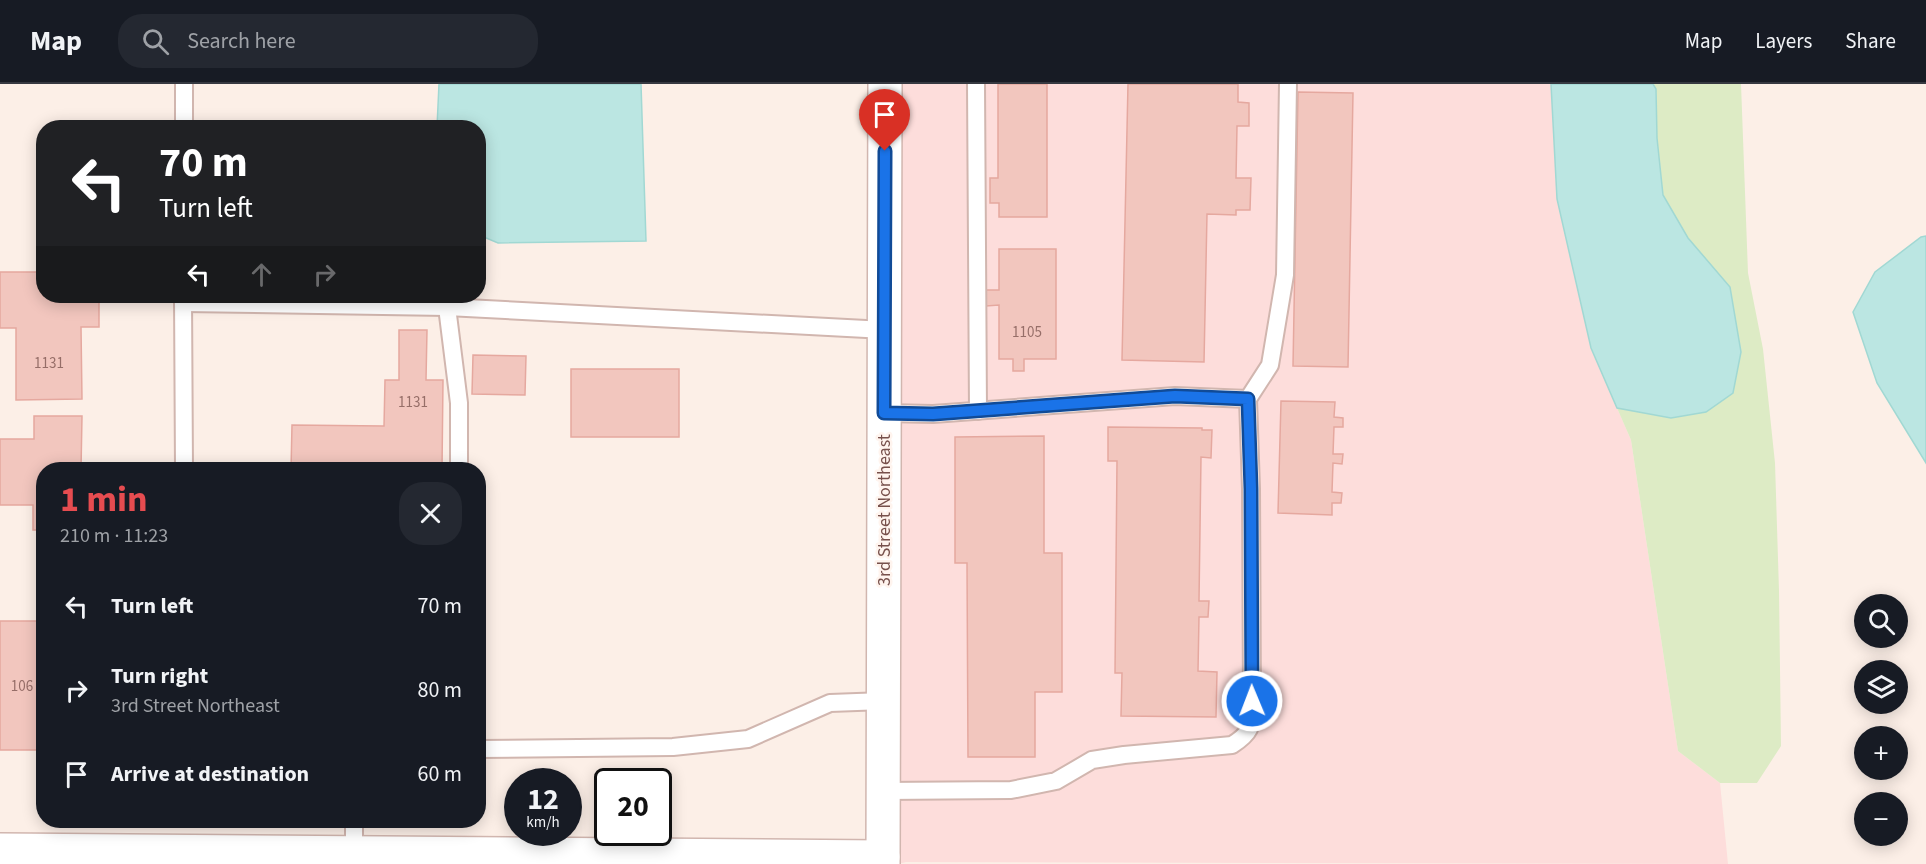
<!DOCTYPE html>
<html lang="en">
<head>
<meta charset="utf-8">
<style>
  body { margin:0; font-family:"Source Sans 3",sans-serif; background:#242831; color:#f1f3f6; height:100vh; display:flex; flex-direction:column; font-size:22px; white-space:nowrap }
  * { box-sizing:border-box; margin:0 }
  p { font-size:20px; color:#9ea1a6 }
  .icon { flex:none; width:33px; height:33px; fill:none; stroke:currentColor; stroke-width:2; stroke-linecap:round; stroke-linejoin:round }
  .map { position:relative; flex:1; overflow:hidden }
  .details { position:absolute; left:36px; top:378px; width:450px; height:366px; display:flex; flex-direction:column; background:#171b24; border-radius:24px; box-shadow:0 3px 15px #0003 }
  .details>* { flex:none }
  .banner { position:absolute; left:36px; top:36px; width:450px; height:183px; border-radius:24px; box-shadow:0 3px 15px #0003; background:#202124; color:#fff; overflow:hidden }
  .buttons { position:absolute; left:1854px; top:510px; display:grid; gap:12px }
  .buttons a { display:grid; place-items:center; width:54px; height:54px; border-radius:50%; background:#171b24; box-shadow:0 3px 15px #0003; font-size:30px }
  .speed { position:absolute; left:504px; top:684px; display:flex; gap:12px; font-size:30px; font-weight:700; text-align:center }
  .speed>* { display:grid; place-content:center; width:78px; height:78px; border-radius:50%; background:#171b24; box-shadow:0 3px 15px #0003; line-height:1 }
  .speed small { font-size:15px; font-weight:400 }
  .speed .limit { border:3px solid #111; border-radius:9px; background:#fff; color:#111 }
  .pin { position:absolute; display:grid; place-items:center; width:51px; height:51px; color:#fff; margin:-62px -26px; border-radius:50% 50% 50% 0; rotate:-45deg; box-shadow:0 0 6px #0007 }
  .pin .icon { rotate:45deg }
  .me { position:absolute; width:66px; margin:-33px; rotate:359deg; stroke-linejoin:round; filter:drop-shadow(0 0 4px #0008) }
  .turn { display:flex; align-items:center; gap:21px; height:126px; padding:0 24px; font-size:27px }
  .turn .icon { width:78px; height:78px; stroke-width:2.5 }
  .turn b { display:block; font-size:42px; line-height:51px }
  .lanes { display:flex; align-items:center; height:57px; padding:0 24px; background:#0003; justify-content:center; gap:30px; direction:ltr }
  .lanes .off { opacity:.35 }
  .round { display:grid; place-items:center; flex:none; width:63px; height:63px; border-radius:24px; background:#242831 }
  .headline { display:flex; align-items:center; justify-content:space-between; height:102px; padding:0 24px }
  h1 { font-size:36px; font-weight:700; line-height:45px; color:#e64c50 }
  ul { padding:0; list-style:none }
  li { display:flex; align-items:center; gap:18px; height:84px; padding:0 24px }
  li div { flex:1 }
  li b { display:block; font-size:22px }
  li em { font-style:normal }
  header { display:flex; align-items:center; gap:36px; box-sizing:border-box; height:84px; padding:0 30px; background:#171b24; border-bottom:2px solid #363941 }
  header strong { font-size:28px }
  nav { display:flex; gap:33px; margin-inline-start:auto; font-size:21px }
  .search { width:420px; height:54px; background:#242831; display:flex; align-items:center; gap:15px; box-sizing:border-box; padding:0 21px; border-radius:24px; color:#9ea1a6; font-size:22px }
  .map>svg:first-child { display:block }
</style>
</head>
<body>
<header>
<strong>Map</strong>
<div class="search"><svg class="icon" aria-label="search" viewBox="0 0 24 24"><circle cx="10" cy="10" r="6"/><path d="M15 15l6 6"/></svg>Search here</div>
<nav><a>Map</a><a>Layers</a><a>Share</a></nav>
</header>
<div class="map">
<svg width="1926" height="780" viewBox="0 0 1926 780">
  <rect width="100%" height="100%" fill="#fcefe7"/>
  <path fill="#fddddb" d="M 900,0 L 1551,0 L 1557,115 L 1591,264 L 1631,356 L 1678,667 L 1720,699 L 1728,780 L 906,778 L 898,780 Z"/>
  <path fill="#ddebc5" d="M 1653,0 L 1741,0 L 1748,189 L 1763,265 L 1775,379 L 1779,507 L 1781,662 L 1757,699 L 1720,699 L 1678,667 L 1631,356 L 1617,324 L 1671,334 L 1730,203 L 1688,154 L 1663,111 L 1657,54 L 1656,5 Z"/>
  <g fill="#bbe6e2" stroke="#a1d8d3" stroke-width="1.5">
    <path d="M 439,0 L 641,0 L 646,157 L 498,159 L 479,151 L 478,44 L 437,43 Z"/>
    <path d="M 1551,0 L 1653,0 L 1656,5 L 1657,54 L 1663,111 L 1688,154 L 1730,203 L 1741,268 L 1733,309 L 1706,328 L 1671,334 L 1617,324 L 1591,264 L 1557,115 Z"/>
    <path d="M 1926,152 L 1926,379 L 1877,299 L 1853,228 L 1875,188 L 1921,153 Z"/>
  </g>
  <g fill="#f2c6be" stroke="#e5a89f" stroke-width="1.5">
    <path d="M 998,0 L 1047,0 L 1047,133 L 999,133 L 999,119 L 990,119 L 990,94 L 998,94 Z"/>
    <path d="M 1128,0 L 1238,0 L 1238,18 L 1249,19 L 1249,42 L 1237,42 L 1236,94 L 1251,94 L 1250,126 L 1236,126 L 1236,131 L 1207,130 L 1204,278 L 1122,276 Z"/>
    <path d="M 1298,8 L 1353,9 L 1348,283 L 1293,282 Z"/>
    <path d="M 999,165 L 1056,165 L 1056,275 L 1024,275 L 1024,287 L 1013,287 L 1013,275 L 999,275 L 999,221 L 986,222 L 986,206 L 999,206 Z"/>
    <path d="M 0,188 L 44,188 L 44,212 L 99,212 L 99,243 L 81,243 L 82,315 L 16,316 L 16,244 L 0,244 Z"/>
    <path d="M 399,246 L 427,246 L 426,296 L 443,296 L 442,386 L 291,386 L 292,341 L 384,342 L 385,296 L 399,296 Z"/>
    <path d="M 473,271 L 526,272 L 525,311 L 472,310 Z"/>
    <rect x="571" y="285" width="108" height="68"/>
    <path d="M 1281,317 L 1335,318 L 1334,333 L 1343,334 L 1343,343 L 1334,343 L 1333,370 L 1343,370 L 1342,380 L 1333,379 L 1332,408 L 1342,409 L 1341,419 L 1332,419 L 1332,431 L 1278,429 Z"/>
    <path d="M 34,332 L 82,332 L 81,386 L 44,386 L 44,446 L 33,446 L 33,421 L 0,421 L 0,355 L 34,355 Z"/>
    <path d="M 1108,343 L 1202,344 L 1202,346 L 1212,346 L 1211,374 L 1201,373 L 1199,517 L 1209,517 L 1208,533 L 1199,533 L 1198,587 L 1217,588 L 1216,633 L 1121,632 L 1122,589 L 1115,589 L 1117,377 L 1108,377 Z"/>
    <path d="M 1044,352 L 1044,469 L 1062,469 L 1062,608 L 1035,608 L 1035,673 L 968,673 L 967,479 L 955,479 L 955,353 Z"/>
    <path d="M 0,537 L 40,537 L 40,553 L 44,558 L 44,646 L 41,650 L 41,666 L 0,666 Z"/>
  </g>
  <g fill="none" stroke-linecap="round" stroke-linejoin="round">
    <defs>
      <g id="service">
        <path d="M 976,0 L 978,327"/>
        <path d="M 184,44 L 184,0"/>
        <path d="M 183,212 L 184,386"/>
        <path d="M 183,219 L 447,223 L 885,246"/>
        <path d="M 447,223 L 459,319 L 459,386"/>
        <path d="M 884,329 L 933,330 L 1175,312 L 1248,315"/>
        <path d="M 478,665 L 673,663 L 748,655 L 830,619 L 884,617"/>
        <path d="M 883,707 L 1011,706 L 1056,697 L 1092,676 L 1124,671 L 1232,661 C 1254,647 1251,641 1252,617 L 1251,405 L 1248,315 L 1270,281 L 1285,191 L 1288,0"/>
        <path d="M 354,736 L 354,769"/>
      </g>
      <g id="minor">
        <path d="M 0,766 L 883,773"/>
        <path d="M 883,780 L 885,0"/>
      </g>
    </defs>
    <use href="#service" stroke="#d1b6af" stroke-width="20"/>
    <use href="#minor" stroke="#d1b6af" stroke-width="36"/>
    <use href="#service" stroke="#fff" stroke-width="16"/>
    <use href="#minor" stroke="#fff" stroke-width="33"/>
  </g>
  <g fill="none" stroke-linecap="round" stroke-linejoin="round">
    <defs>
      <path id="route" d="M 885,67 L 884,329 L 933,330 L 1175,312 L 1248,315 L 1251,405 L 1252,617"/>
    </defs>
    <use href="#route" stroke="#114b97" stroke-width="15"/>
    <use href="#route" stroke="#1a73e8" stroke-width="10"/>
  </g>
  <g text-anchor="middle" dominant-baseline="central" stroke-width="5" stroke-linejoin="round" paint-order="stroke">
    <g font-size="15" fill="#966e68">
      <text x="1027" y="248">1105</text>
      <text x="49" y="279">1131</text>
      <text x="413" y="318">1131</text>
      <text x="22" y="602">106</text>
    </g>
    <g font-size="18" fill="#77504b" stroke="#fff4ee">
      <text transform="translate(884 426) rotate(-90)">3rd Street Northeast</text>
    </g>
  </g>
</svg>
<div class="buttons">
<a><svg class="icon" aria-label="search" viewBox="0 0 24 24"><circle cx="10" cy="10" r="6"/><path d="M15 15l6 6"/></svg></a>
<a><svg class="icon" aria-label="layers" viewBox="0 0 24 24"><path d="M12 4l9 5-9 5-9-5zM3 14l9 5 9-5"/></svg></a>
<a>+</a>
<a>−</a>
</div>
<div class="speed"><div>12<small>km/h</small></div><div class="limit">20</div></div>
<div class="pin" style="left:885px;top:67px;background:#d93025"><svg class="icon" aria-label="arrive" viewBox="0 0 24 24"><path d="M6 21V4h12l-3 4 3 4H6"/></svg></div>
<svg class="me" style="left:1252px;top:617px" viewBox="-20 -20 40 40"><circle r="17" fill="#1a73e8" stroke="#fff" stroke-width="3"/><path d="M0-11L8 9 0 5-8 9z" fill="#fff"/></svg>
<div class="banner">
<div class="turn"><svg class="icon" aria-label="left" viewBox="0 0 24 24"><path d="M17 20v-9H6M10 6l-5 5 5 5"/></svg><div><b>70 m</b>Turn left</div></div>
<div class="lanes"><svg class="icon" aria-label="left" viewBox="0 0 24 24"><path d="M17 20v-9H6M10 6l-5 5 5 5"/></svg><svg class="icon off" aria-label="ahead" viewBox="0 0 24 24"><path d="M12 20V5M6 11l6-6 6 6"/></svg><svg class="icon off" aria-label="right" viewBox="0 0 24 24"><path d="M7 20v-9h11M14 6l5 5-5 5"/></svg></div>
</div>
<section class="details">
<div class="headline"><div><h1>1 min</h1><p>210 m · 11:23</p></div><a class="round"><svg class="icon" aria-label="close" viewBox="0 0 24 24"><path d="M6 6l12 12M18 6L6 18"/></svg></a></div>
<ul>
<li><svg class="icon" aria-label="left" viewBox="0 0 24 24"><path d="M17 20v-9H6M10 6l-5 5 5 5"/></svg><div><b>Turn left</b></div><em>70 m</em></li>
<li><svg class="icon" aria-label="right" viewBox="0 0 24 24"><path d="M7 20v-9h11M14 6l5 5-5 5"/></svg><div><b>Turn right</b><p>3rd Street Northeast</p></div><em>80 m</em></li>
<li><svg class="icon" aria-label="arrive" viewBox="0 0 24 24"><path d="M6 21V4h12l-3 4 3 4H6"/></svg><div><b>Arrive at destination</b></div><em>60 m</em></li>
</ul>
</section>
</div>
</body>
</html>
